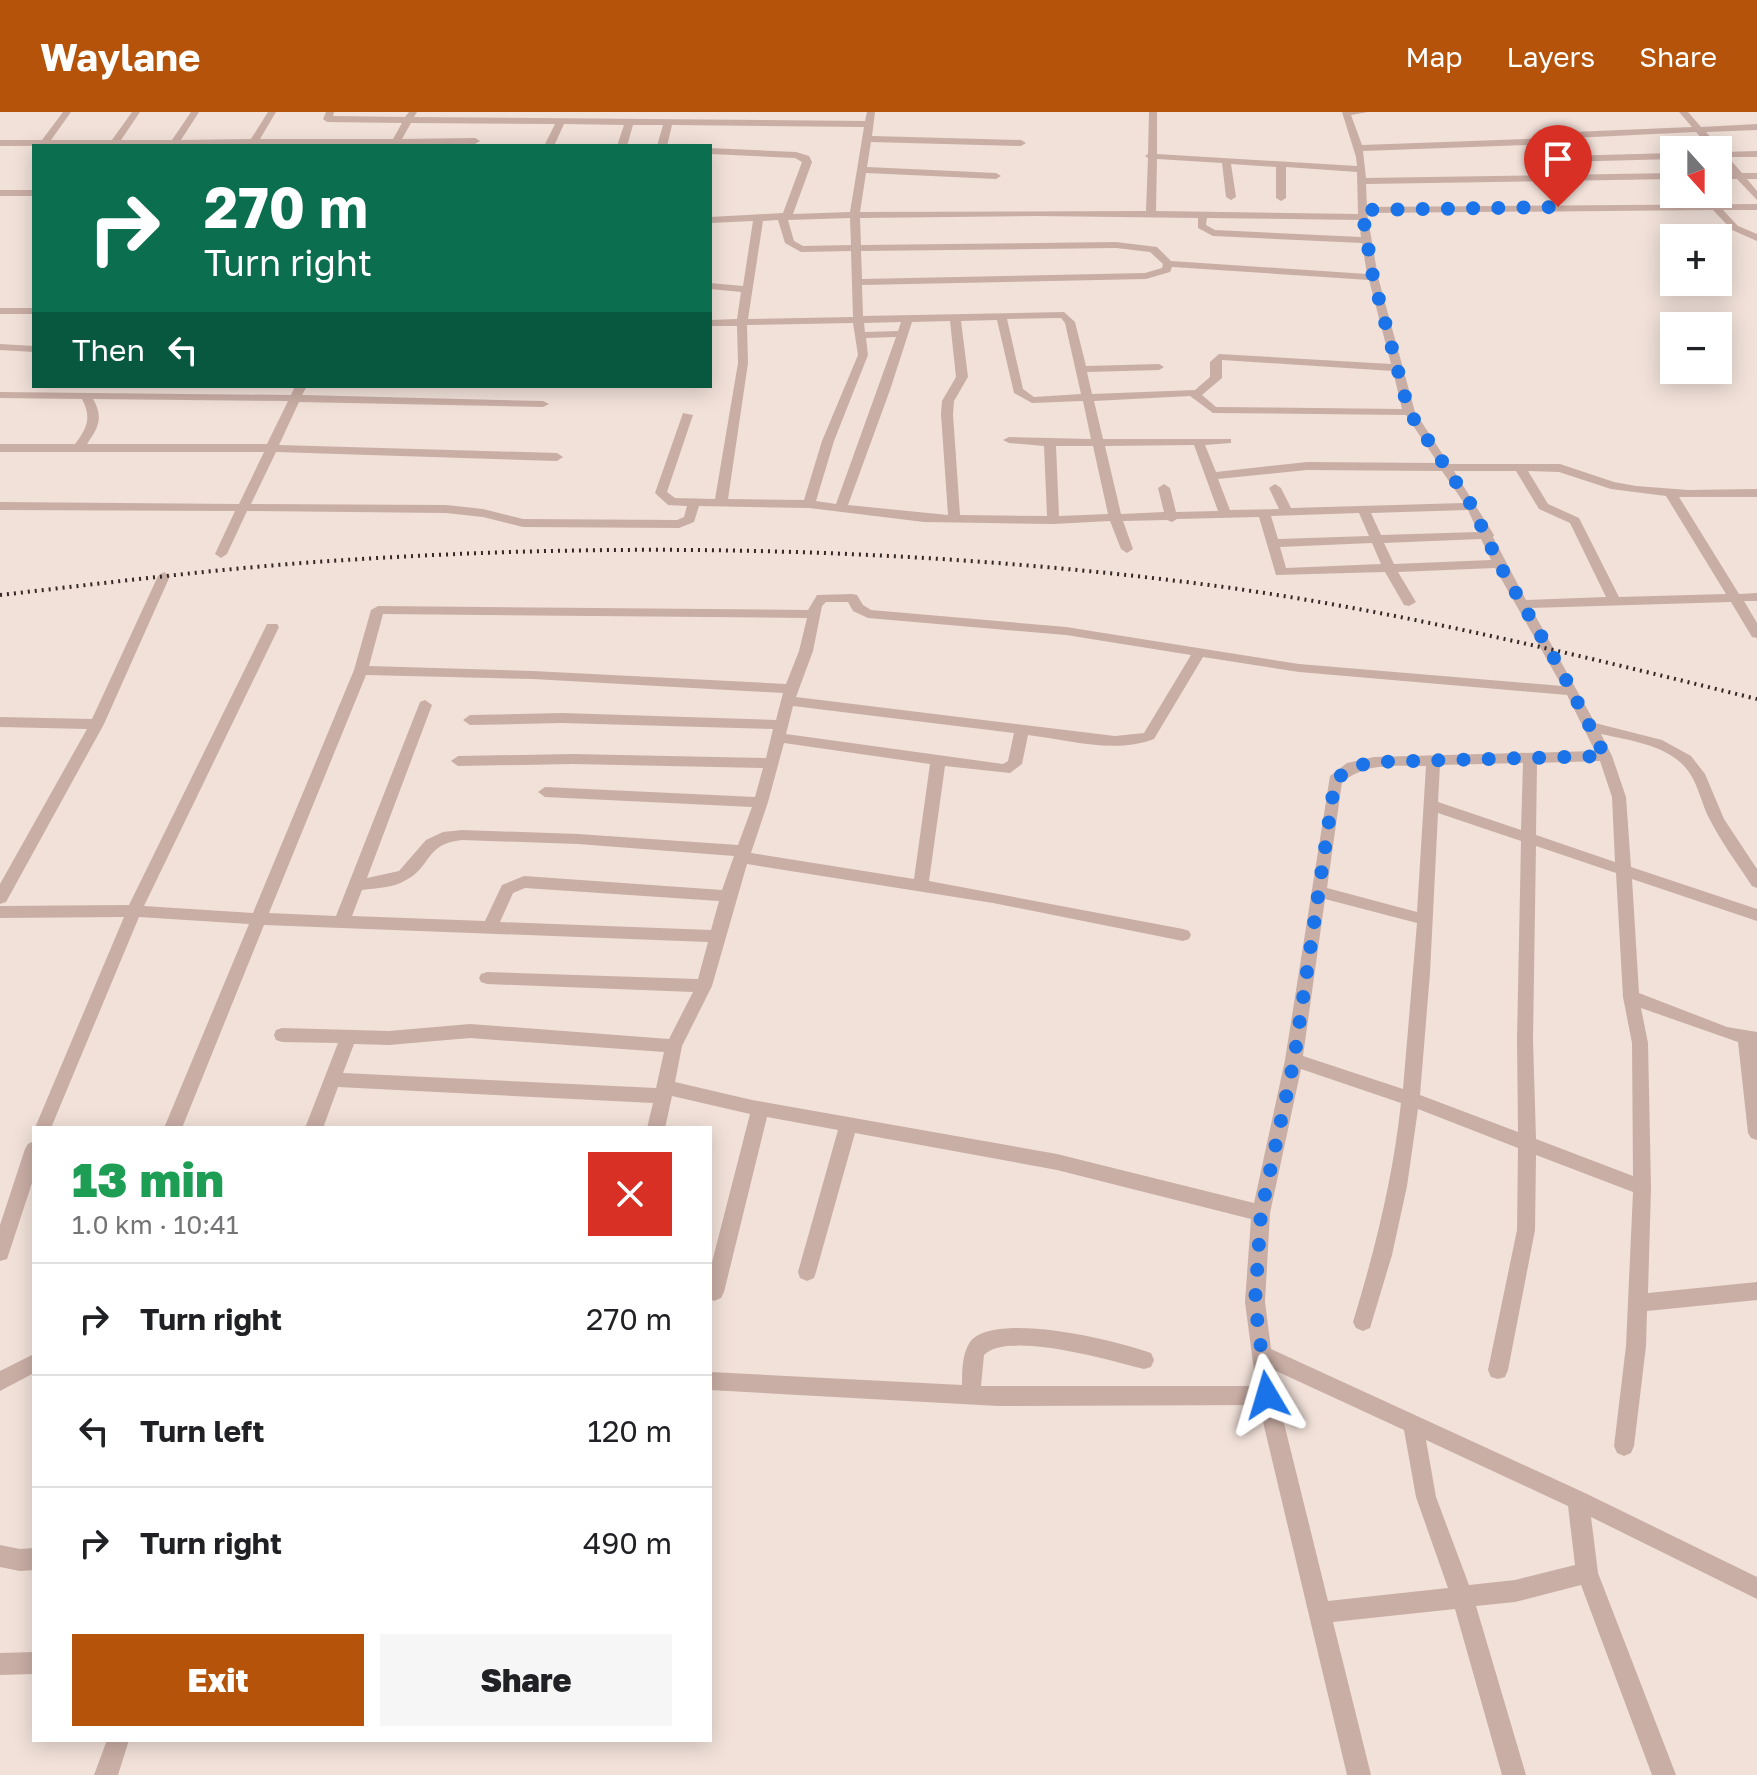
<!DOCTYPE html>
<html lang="en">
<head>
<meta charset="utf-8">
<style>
  body { margin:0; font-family:"Golos Text",sans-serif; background:#f6f6f6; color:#202124; height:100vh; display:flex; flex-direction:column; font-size:30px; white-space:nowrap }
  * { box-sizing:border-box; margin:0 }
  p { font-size:26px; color:#757577 }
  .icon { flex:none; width:44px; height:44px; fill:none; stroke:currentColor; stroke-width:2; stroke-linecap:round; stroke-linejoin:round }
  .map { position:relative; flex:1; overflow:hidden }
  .side { position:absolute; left:32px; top:1014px; width:680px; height:616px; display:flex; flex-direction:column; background:#fff; border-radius:0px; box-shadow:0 4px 20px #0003 }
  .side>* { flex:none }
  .top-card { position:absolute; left:32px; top:32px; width:680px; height:244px; border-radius:0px; box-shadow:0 4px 20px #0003; background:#0b6e4f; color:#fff; overflow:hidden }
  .needle { width:52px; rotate:159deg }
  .buttons { position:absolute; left:1660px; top:24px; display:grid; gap:16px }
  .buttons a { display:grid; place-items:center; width:72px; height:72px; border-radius:0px; background:#fff; box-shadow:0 4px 20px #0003; font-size:40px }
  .pin { position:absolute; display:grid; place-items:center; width:68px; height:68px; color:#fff; margin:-82px -34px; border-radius:50% 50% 50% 0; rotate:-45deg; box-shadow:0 0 8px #0007 }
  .pin .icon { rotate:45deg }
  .me { position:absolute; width:88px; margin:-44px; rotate:353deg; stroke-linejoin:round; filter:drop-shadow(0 0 6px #0008) }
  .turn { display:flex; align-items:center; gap:28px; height:168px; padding:0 40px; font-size:36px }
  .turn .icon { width:104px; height:104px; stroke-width:2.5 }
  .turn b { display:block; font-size:56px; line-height:68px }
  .then { display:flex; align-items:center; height:76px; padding:0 40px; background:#0003; gap:16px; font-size:30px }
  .round { display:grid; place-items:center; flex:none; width:84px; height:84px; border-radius:0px; background:#f6f6f6 }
  .head { display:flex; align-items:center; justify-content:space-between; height:136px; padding:0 40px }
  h1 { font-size:48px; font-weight:800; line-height:60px; color:#1e9e55 }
  .primary-button { display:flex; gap:16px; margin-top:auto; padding:16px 40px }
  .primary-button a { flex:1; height:92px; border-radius:0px; background:#b45309; color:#fff; font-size:32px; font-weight:800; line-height:92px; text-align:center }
  .primary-button a+a { background:#f6f6f6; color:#202124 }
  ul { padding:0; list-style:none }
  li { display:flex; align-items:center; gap:24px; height:112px; padding:0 40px; border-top:2px solid #e0e0e0 }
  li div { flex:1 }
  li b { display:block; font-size:30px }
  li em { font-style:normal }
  header { display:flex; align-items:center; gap:48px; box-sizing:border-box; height:112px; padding:0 40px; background:#b45309; color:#fff }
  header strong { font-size:38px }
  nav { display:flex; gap:44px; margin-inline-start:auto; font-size:28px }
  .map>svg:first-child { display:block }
</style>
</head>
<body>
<header>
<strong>Waylane</strong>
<nav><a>Map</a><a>Layers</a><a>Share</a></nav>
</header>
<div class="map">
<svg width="1757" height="1663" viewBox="0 0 1757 1663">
  <rect width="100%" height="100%" fill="#f1e1d9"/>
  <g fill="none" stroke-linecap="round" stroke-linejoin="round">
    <g fill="#c9aea5" fill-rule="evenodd">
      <path d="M 63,0 L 71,0 L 51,28 L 112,28 L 132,0 L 140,0 L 121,28 L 172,28 L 191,0 L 199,0 L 181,28 L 251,27 L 268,0 L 276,0 L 260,27 L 393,27 L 402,11 L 327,10 L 323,7 L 326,0 L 334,0 L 333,4 L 405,5 L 409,0 L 417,0 L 414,5 L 865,9 L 867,0 L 875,0 L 872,24 L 1021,28 L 1026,31 L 1021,34 L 871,30 L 867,55 L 996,61 L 1001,64 L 996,67 L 866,61 L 860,100 L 1146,99 L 1148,46 L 1145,44 L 1148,42 L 1149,0 L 1157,0 L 1157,42 L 1357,54 L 1356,45 L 1342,0 L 1368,0 L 1351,3 L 1362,33 L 1554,26 L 1572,20 L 1692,15 L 1679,0 L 1688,0 L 1701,15 L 1757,12 L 1757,18 L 1706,20 L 1724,40 L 1757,39 L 1757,45 L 1728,45 L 1742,61 L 1757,61 L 1757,67 L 1747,67 L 1757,79 L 1757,88 L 1737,67 L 1718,67 L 1718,61 L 1732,61 L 1718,46 L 1718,38 L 1712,38 L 1696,20 L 1573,26 L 1555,32 L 1363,39 L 1366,66 L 1674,61 L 1674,67 L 1366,72 L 1367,95 L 1757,92 L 1757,98 L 1723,98 L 1738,114 L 1757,122 L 1757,129 L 1732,118 L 1713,98 L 1367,101 L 1378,165 L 1415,300 L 1449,352 L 1560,352 L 1614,370 L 1636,374 L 1688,378 L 1757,377 L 1757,385 L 1679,385 L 1739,482 L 1757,481 L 1757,489 L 1744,489 L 1757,511 L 1757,526 L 1752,525 L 1731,490 L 1531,496 L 1595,611 L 1662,628 L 1691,644 L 1705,662 L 1724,707 L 1757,757 L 1757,776 L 1752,774 C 1737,751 1721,730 1709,706 C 1700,688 1697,665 1681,651 C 1660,632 1628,628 1601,622 L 1612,644 L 1626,685 L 1631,755 L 1757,797 L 1757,809 L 1632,767 L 1639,881 L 1727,915 L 1757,920 L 1757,1028 L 1751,1026 L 1748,1021 L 1738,930 L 1641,896 L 1648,931 L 1651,1076 L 1648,1181 L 1757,1170 L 1757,1188 L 1647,1199 L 1646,1234 L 1634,1334 L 1631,1341 L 1624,1344 L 1617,1341 L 1614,1334 L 1626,1234 L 1633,1080 L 1536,1043 L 1535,1118 L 1508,1258 L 1505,1265 L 1498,1267 L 1491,1265 L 1488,1258 L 1517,1118 L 1518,1036 L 1418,997 L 1407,1074 L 1392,1143 L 1370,1216 L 1363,1219 L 1356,1216 L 1353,1210 C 1375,1138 1393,1066 1401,991 L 1301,957 L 1270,1101 L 1265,1190 L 1271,1237 L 1585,1381 L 1757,1465 L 1757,1487 L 1591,1405 L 1598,1461 L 1676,1663 L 1652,1663 L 1581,1473 L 1515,1490 L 1476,1494 L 1526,1663 L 1502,1663 L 1455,1497 L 1333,1510 L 1371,1663 L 1347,1663 L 1259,1293 L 998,1294 L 710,1278 L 710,1260 L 962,1273 C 962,1259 962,1242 970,1230 C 994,1198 1119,1229 1151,1241 L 1154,1248 L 1151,1255 L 1144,1257 C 1112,1249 1008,1218 984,1243 L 981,1274 L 1256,1274 L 1245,1190 L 1251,1107 L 1057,1058 L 855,1021 L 816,1160 L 814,1166 L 807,1169 L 800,1166 L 798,1160 L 838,1018 L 767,1005 L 724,1180 L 721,1186 L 714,1189 L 710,1187 L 710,1158 L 750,1002 L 672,984 L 665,1016 L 647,1016 L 653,991 L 338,975 L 323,1016 L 305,1016 L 338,931 L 282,930 L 276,928 L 274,923 L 276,918 L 282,916 L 389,919 L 470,912 L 669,927 L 693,880 L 487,872 L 481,870 L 479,866 L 481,862 L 487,860 L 698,867 L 708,830 L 264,813 L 182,1016 L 164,1016 L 249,812 L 139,805 L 51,1016 L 34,1018 L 124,805 L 0,806 L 0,794 L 129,793 L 267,512 L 277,512 L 279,515 L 144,794 L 253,801 L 354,558 L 371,498 L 378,494 L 808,498 L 817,483 L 852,482 L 857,483 L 863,493 L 871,498 L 1066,515 L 1299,552 L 1562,574 L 1495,456 L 1398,460 L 1416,490 L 1409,494 L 1404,493 L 1385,460 L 1276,463 L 1259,405 L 1177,407 L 1172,410 L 1167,408 L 1123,409 L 1133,437 L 1127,441 L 1121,437 L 1110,409 L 1053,412 L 924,410 L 809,396 L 699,394 L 694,410 L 679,416 L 523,415 L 483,405 L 446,401 L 247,399 L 227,442 L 221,446 L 215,442 L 235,399 L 0,398 L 0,390 L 239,392 L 264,340 L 0,340 L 0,332 L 75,332 C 87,316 92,306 82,287 L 0,286 L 0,280 L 291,283 L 295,274 L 307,274 L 302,283 L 543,289 L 549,292 L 543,295 L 299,290 L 279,333 L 557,341 L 563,345 L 557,349 L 276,340 L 251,392 L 446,393 L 483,397 L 523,407 L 677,408 L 684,405 L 687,394 L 668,393 L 655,381 L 683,301 L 693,303 L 667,380 L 675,386 L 715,387 L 738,251 L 737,214 L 710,214 L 710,208 L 737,207 L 741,180 L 710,177 L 710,171 L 743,174 L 753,109 L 710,111 L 710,105 L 783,101 L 802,50 L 795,46 L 710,42 L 710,36 L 796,40 L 809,44 L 812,50 L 793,102 L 850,100 L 864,15 L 672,13 L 667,34 L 657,34 L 663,13 L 633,13 L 627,34 L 617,34 L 624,13 L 564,12 L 554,34 L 544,34 L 555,12 L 411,11 L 402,27 L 475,26 L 480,29 L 475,32 L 0,34 L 0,28 L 42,28 ZM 1157,47 L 1222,51 L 1226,85 L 1231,88 L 1236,85 L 1231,52 L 1276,55 L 1276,86 L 1281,89 L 1286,86 L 1286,55 L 1357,60 L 1358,102 L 1156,99 ZM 1037,104 L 1198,106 L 1198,116 L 1213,124 L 1362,131 L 1367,162 L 1171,149 L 1157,135 L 1116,130 L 861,133 L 860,106 ZM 850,106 L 851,133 L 803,134 L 794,129 L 788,108 ZM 1207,106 L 1359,108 L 1361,125 L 1215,118 L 1206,113 ZM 778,108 L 785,131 L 801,140 L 851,139 L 853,205 L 748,207 L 763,109 ZM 1116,136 L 1150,140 L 1163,152 L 1162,156 L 1145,161 L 862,167 L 861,139 ZM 1172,155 L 1369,168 L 1391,252 L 1219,242 L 1210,250 L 1210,265 L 1195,278 L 1092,282 L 1087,260 L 1159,258 L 1164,255 L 1159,252 L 1086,254 L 1075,210 L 1064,200 L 863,204 L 862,173 L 1146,167 L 1170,160 ZM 1061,206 L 1065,211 L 1081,282 L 1034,285 L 1023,277 L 1007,207 ZM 997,208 L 1014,281 L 1032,291 L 1083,289 L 1091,327 L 1009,325 L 1003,328 L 1009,331 L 1044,334 L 1047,404 L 960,403 L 953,302 L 954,289 L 968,265 L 961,209 ZM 950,209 L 956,265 L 942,289 L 941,302 L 948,403 L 848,393 L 890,278 L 912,210 ZM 901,210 L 898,219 L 865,220 L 864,211 ZM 853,211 L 858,243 L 822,329 L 804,388 L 728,387 L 748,251 L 747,213 ZM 896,225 L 836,392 L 816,389 L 834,329 L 868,243 L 866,226 ZM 1222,248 L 1393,259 L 1402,297 L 1216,295 L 1202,283 L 1222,266 ZM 1190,284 L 1213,301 L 1406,303 L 1438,351 L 1307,350 L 1216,360 L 1205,333 L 1231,331 L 1231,327 L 1103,327 L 1094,289 ZM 93,287 L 288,289 L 267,332 L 87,332 C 98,316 104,306 93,287 ZM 1194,333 L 1218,399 L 1176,400 L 1170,376 L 1164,372 L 1158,376 L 1164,400 L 1121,402 L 1105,334 ZM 1056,334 L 1093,334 L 1108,402 L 1059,404 ZM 1307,358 L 1442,359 L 1464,391 L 1291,396 L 1281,376 L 1275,372 L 1269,376 L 1279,397 L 1230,398 L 1218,367 ZM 1454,359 L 1516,359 L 1539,397 L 1570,411 L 1606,485 L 1526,488 L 1493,425 L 1494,423 ZM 1528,359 L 1559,360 L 1611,377 L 1666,384 L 1726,482 L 1619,485 L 1579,406 L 1548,392 ZM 1468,398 L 1478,420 L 1381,423 L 1371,401 ZM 1359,401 L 1369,424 L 1278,427 L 1271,404 ZM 1481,427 L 1491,448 L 1394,452 L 1384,431 ZM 1372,431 L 1381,452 L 1286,456 L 1280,435 ZM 826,490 L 848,490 L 853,499 L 868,506 L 1066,523 L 1191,543 L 1144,621 L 1115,624 L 796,585 L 813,539 L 822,494 ZM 383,502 L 807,506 L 799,539 L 786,572 L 533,559 L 369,554 ZM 1203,545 L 1299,560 L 1567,583 L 1595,639 L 1374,645 L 1347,651 L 1330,664 L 1285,948 L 1254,1091 L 1057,1042 L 752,988 L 675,970 L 682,934 L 712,874 L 747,752 L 993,791 L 1183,829 L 1189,827 L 1191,823 L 1189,819 L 1183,817 L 929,769 L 945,654 L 1010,661 L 1022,652 L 1028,623 C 1068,628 1115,642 1154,627 ZM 366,563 L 533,567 L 783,581 L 776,608 L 562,601 L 470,603 L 463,608 L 470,613 L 562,611 L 773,617 L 766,646 L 573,642 L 458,644 L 451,649 L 458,654 L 573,652 L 763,656 L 755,685 L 545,675 L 538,680 L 545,685 L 752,695 L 738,733 L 578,722 L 462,718 L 443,720 L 426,728 L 399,759 L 367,766 L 432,593 L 425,588 L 420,590 L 336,804 L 269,801 ZM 793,594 L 1014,621 L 1008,649 L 1003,652 L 786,622 ZM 784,631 L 930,652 L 914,767 L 751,741 L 768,690 ZM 1600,649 L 1612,685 L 1615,750 L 1536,723 L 1537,651 ZM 1523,651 L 1521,718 L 1438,690 L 1440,653 ZM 1426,654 L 1417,800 L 1327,776 L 1342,670 C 1368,650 1394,654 1426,654 ZM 1438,701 L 1521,729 L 1517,928 L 1518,1020 L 1420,983 L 1430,861 ZM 462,728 L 578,732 L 734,744 L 722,778 L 524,764 L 502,773 L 485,809 L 352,804 L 362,778 C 377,776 393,776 406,768 C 432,755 424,732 462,728 ZM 1536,734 L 1616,761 L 1623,885 L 1632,931 L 1633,1064 L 1536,1027 L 1533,928 ZM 525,776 L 719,789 L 711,818 L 500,810 L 513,781 ZM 1325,787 L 1417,811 L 1403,977 L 1303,944 ZM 470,926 L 664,940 L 656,976 L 343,961 L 354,932 L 389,933 ZM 1274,1258 L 1404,1318 L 1416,1385 L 1448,1476 L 1328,1489 L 1277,1283 ZM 1426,1328 L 1568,1394 L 1575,1453 L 1515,1468 L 1469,1473 L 1436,1385 Z"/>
      <path d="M 1674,41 L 1674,47 L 1563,50 L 1558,47 L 1563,44 Z"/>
      <rect x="0" y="78" width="34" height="6"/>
      <rect x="0" y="196" width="34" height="6"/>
      <path d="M 0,232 L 34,234 L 34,240 L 0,238 Z"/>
      <path d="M 164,460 L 170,464 L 104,612 L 6,790 L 0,792 L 0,772 L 87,617 L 0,615 L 0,605 L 92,607 L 158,464 Z"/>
      <path d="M 34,1029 L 34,1065 L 9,1141 L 7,1147 L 0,1149 L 0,1113 L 25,1037 L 28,1032 Z"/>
      <path d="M 34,1242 L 34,1261 L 0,1279 L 0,1259 Z"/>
      <path d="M 0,1433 L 20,1437 L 34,1436 L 34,1458 L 20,1459 L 0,1455 Z"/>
      <path d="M 34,1540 L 34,1562 L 0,1563 L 0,1541 Z"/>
      <path d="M 107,1628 L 129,1628 L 118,1663 L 94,1663 Z"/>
    </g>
    <path stroke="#342826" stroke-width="4" stroke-dasharray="2 5" stroke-linecap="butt" d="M 0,483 C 115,470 230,455 346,448 C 634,429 930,436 1217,474 C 1399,499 1578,543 1757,587"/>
  </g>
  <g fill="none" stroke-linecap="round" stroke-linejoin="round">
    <path stroke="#1a73e8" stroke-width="14" stroke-dasharray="0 25.2" d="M 1267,1283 L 1255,1190 L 1261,1101 L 1294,948 L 1335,668 L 1352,655 L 1374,650 L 1605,644 L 1561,558 L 1499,452 L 1472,394 L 1409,300 L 1373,165 L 1362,98 L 1558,95"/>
  </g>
</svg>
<div class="buttons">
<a><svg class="needle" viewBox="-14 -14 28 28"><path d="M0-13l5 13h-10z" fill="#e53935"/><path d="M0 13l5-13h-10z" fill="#757577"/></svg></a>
<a>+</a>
<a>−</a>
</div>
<div class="pin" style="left:1558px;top:95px;background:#d93025"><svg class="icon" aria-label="arrive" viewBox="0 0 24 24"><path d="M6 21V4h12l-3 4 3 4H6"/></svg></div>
<svg class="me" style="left:1267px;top:1283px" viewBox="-20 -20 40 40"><path d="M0-17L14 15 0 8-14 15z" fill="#1a73e8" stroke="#fff" stroke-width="4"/></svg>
<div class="top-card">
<div class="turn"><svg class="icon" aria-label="right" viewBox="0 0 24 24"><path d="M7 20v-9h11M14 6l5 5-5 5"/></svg><div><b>270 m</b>Turn right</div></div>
<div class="then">Then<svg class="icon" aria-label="left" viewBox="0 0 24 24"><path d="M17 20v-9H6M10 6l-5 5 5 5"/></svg></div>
</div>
<section class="side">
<div class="head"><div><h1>13 min</h1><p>1.0 km · 10:41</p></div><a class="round" style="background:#d93025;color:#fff"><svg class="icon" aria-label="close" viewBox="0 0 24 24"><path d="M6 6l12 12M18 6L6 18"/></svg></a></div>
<ul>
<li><svg class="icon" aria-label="right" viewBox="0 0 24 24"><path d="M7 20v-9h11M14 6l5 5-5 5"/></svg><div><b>Turn right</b></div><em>270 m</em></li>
<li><svg class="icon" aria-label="left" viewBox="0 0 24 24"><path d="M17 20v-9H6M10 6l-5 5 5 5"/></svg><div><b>Turn left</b></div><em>120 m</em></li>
<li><svg class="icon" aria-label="right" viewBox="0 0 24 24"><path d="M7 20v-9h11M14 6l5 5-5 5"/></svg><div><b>Turn right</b></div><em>490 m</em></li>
</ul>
<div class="primary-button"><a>Exit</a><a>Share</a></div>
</section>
</div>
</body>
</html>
